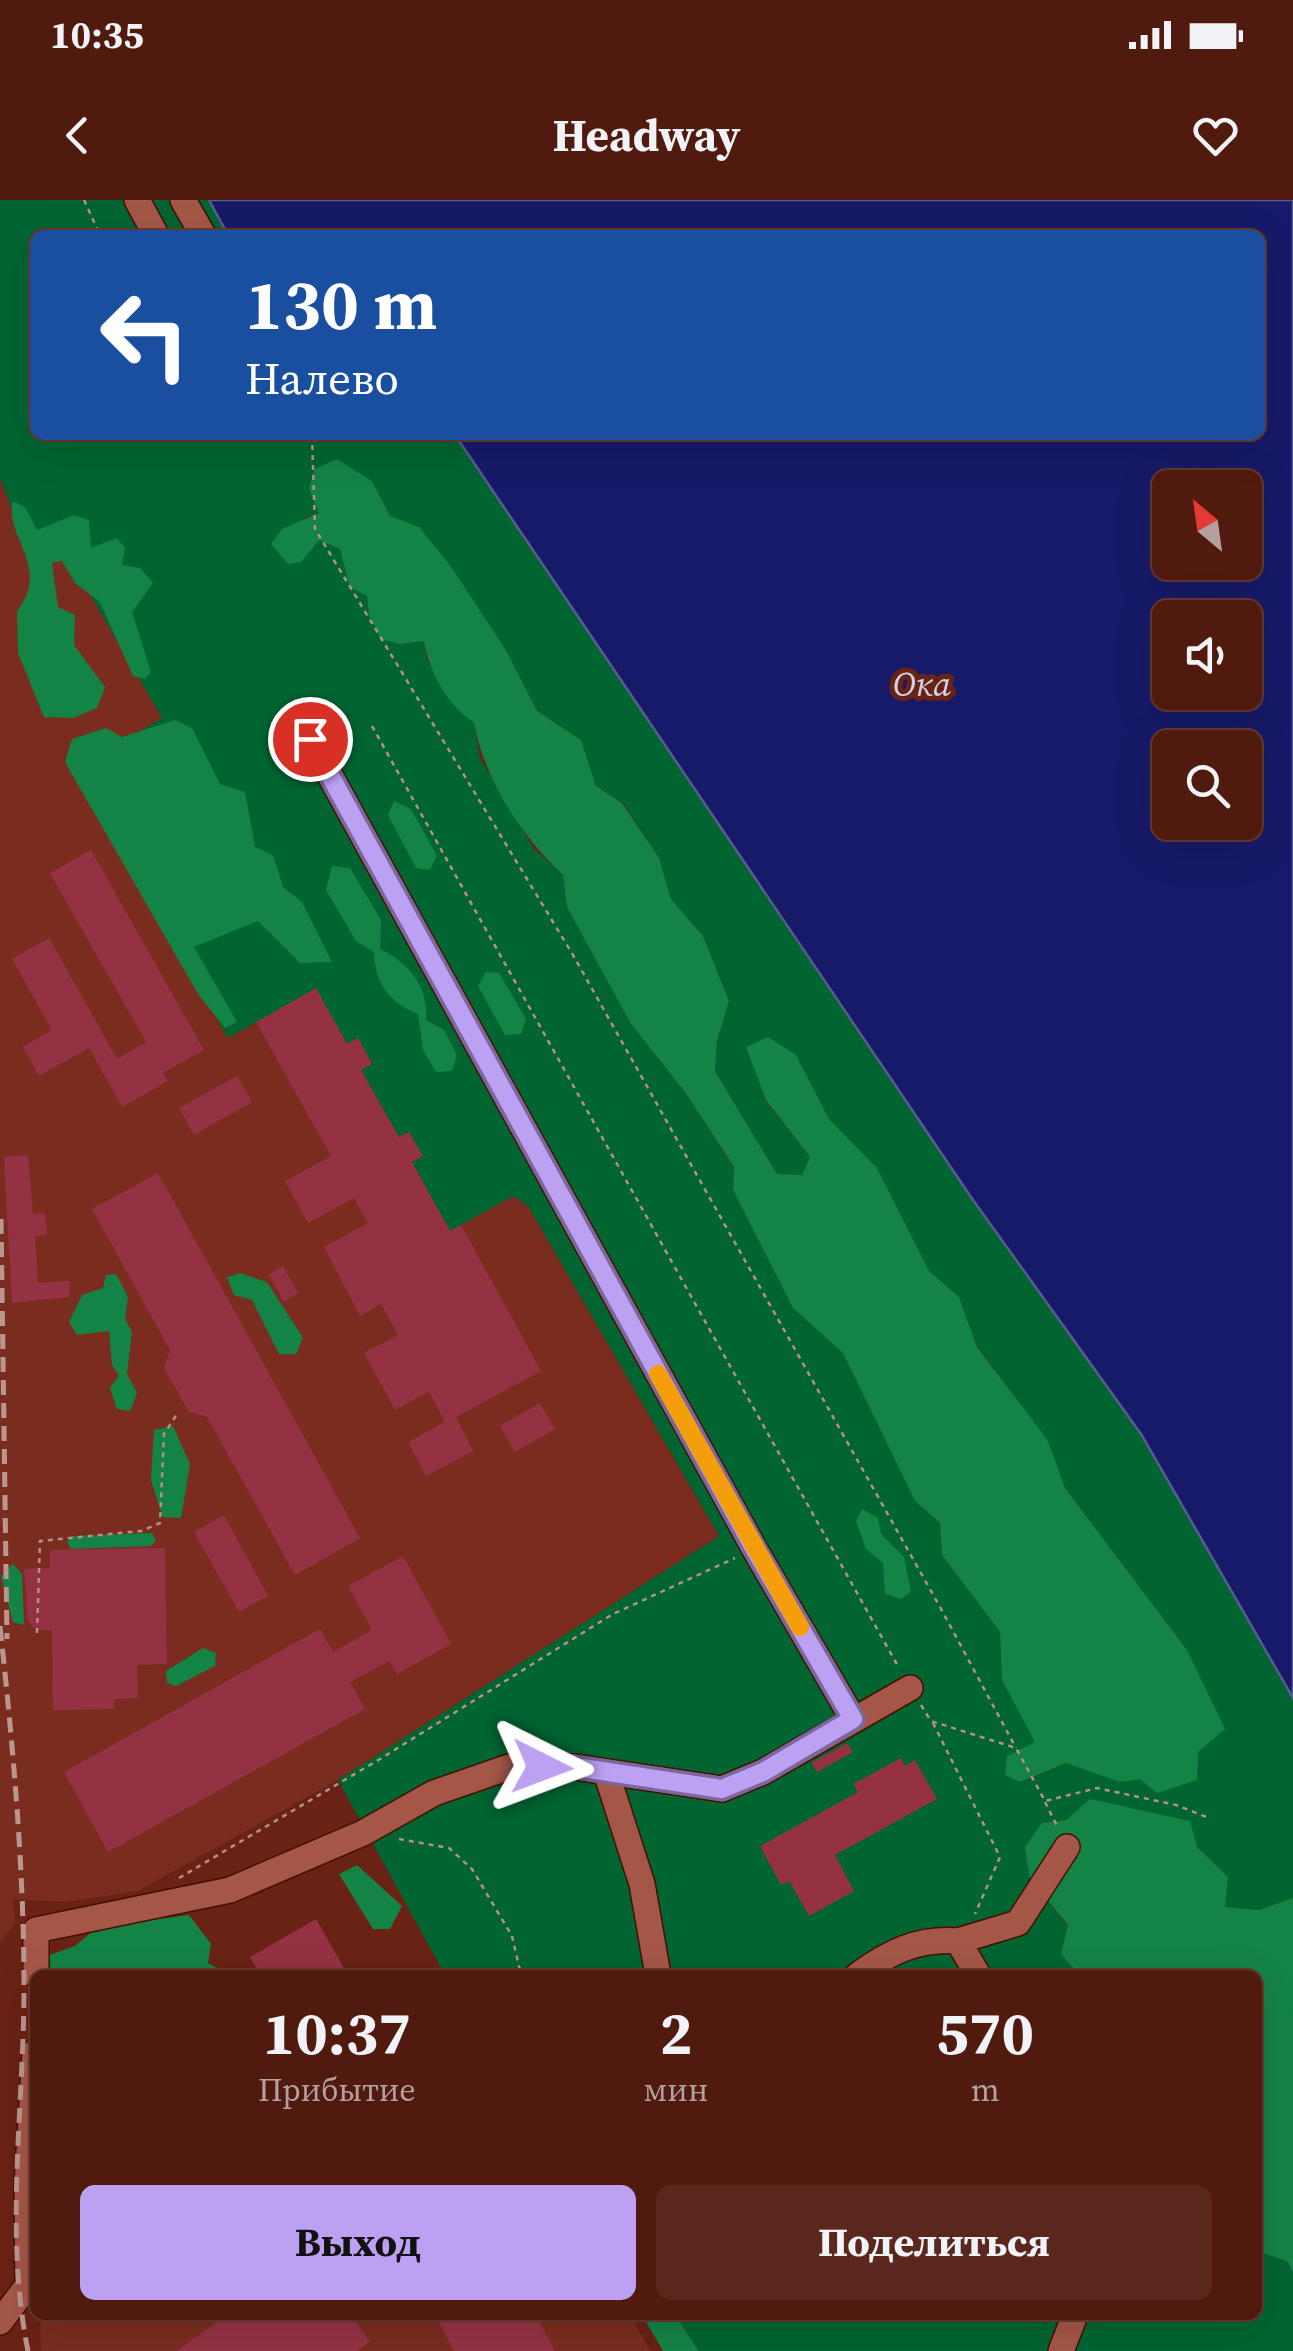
<!DOCTYPE html>
<html lang="ru">
<head>
<meta charset="utf-8">
<style>
  body { margin:0; font-family:"Source Serif 4",serif; background:#5a271d; color:#f1f3f6; height:100vh; display:flex; flex-direction:column; font-size:38px; white-space:nowrap }
  * { box-sizing:border-box; margin:0 }
  p { font-size:32px; color:#b4a19e }
  .icon { flex:none; width:55px; height:55px; fill:none; stroke:currentColor; stroke-width:2; stroke-linecap:round; stroke-linejoin:round }
  .map { position:relative; flex:1; overflow:hidden }
  .panel { position:absolute; left:30px; top:1770px; width:1232px; height:350px; display:flex; flex-direction:column; background:#501a0f; border-radius:15px; box-shadow:0 10px 40px #0002,0 0 0 2px #67382f }
  .panel>* { flex:none }
  .top-card { position:absolute; left:30px; top:30px; width:1235px; height:210px; border-radius:15px; box-shadow:0 10px 40px #0002,0 0 0 2px #67382f; background:#1a4fa0; color:#fff; overflow:hidden }
  .needle { width:65px; rotate:331deg }
  .tools { position:absolute; left:1152px; top:270px; display:grid; gap:20px }
  .tools a { display:grid; place-items:center; width:110px; height:110px; border-radius:15px; background:#501a0f; box-shadow:0 10px 40px #0002,0 0 0 2px #67382f; font-size:50px }
  .pin { position:absolute; display:grid; place-items:center; width:85px; height:85px; color:#fff; margin:-42px; border:5px solid #fff; border-radius:50%; box-shadow:0 2px 10px #0007 }
  .me { position:absolute; width:110px; margin:-55px; rotate:93deg; stroke-linejoin:round; filter:drop-shadow(0 0 8px #0008) }
  .turn { display:flex; align-items:center; gap:35px; height:210px; padding:0 50px; font-size:45px }
  .turn .icon { width:130px; height:130px; stroke-width:2.5 }
  .turn b { display:block; font-size:70px; line-height:85px }
  .eta { display:flex; justify-content:space-evenly; align-items:center; height:170px; text-align:center }
  .eta b { font-size:60px; font-weight:700; line-height:70px }
  .button { display:flex; gap:20px; margin-top:auto; padding:20px 50px }
  .button a { flex:1; height:115px; border-radius:15px; background:#bca0f2; color:#111; font-size:40px; font-weight:700; line-height:115px; text-align:center }
  .button a+a { background:#5a271d; color:#f1f3f6 }
  .status { display:flex; justify-content:space-between; align-items:center; height:70px; padding:0 50px; background:#501a0f; direction:ltr }
  .status svg { height:28px; fill:currentColor }
  header { display:flex; justify-content:space-between; align-items:center; height:130px; padding:0 50px; background:#501a0f; font-size:45px; font-weight:700 }
  .map>svg:first-child { display:block }
</style>
</head>
<body>
<div class="status"><b>10:35</b><svg viewBox="0 0 49 12"><path d="M0 12V9h3v3zM5 12V6h3v6zM10 12V3h3v9zM15 12V0h3v12zM26 1h20v11H26zM47 4h2v5h-2z"/></svg></div>
<header><svg class="icon" aria-label="back" viewBox="0 0 24 24"><path d="M15 5l-7 7 7 7"/></svg>Headway<svg class="icon" aria-label="heart" viewBox="0 0 24 24"><path d="M12 20l-8-8c-3-5 5-10 8-4 3-6 11-1 8 4z"/></svg></header>
<div class="map">
<svg width="1293" height="2151" viewBox="0 0 1293 2151">
  <rect width="100%" height="100%" fill="#6a2214"/>
  <g fill="#7a2d1f">
    <path d="M 0,278 L 30,355 L 63,347 L 163,519 L 76,571 L 228,838 L 316,789 L 348,844 L 358,838 L 372,863 L 399,937 L 409,932 L 423,956 L 451,1030 L 513,996 L 528,1006 L 719,1336 L 338,1580 L 138,1691 L 66,1702 L 13,1699 L 15,1723 L 0,1743 Z"/>
    <path d="M 40,2115 L 630,2115 L 650,2151 L 41,2151 Z"/>
  </g>
  <g fill="#016532" fill-rule="evenodd">
    <path d="M 0,0 L 209,0 L 228,35 L 35,35 L 35,235 L 455,235 L 973,1000 L 1141,1234 L 1262,1444 L 1293,1498 L 1293,1698 L 1259,1710 L 1224,1707 L 1228,1677 L 1197,1647 L 1066,1620 L 1042,1623 L 1030,1679 L 1068,1726 L 1061,1754 L 1079,1775 L 445,1775 L 338,1580 L 719,1336 L 528,1006 L 513,996 L 450,1031 L 412,962 L 422,956 L 409,932 L 399,937 L 361,870 L 372,863 L 358,839 L 347,844 L 315,789 L 228,838 L 75,571 L 162,518 L 63,348 L 30,356 L 0,278 ZM 372,281 L 390,316 L 507,452 L 537,511 L 581,540 L 596,586 L 623,603 L 659,658 L 671,699 L 703,736 L 729,801 L 717,841 L 715,871 L 777,974 L 802,975 L 810,957 L 766,901 L 747,847 L 796,855 L 829,919 L 877,968 L 929,1071 L 959,1097 L 977,1146 L 1046,1239 L 1065,1288 L 1187,1450 L 1120,1581 L 1066,1563 L 1021,1582 L 1036,1542 L 1002,1480 L 1000,1432 L 942,1355 L 940,1323 L 915,1301 L 843,1153 L 793,1108 L 733,990 L 734,968 L 685,892 L 631,824 L 567,707 L 563,675 L 534,649 L 480,558 L 474,523 L 428,462 L 424,441 L 399,444 L 369,415 L 367,396 L 350,387 L 341,349 L 319,340 L 302,319 L 319,313 Z"/>
    <path d="M 1258,2044 L 1263,2053 L 1288,2062 L 1293,2073 L 1293,2151 L 699,2151 L 675,2115 L 1258,2115 Z"/>
  </g>
  <g fill="#148346">
    <path d="M 337,259 L 372,281 L 390,316 L 419,327 L 452,368 L 507,452 L 537,511 L 581,540 L 596,586 L 622,603 L 659,658 L 671,699 L 703,736 L 729,801 L 717,841 L 715,871 L 777,974 L 802,975 L 810,957 L 766,900 L 746,847 L 768,837 L 796,855 L 829,919 L 877,968 L 929,1071 L 959,1097 L 977,1147 L 1047,1239 L 1065,1288 L 1187,1450 L 1225,1529 L 1198,1552 L 1197,1580 L 1157,1593 L 1140,1579 L 1120,1582 L 1066,1563 L 1020,1582 L 1005,1575 L 1007,1556 L 1035,1542 L 1002,1480 L 1000,1432 L 942,1355 L 940,1323 L 915,1301 L 843,1153 L 793,1108 L 733,990 L 734,967 L 685,892 L 631,824 L 567,707 L 563,675 C 520,635 485,580 474,523 C 447,504 430,474 424,441 L 399,444 L 381,439 L 369,415 L 367,396 L 350,387 L 340,349 L 319,340 L 301,362 L 288,364 L 271,344 L 282,329 L 319,313 L 309,288 L 315,269 Z"/>
    <path d="M 13,301 L 25,307 L 37,330 L 74,315 L 89,320 L 91,348 L 117,338 L 125,348 L 122,365 L 140,368 L 153,383 L 132,412 L 151,472 L 145,479 L 133,476 L 100,402 L 75,383 L 62,361 L 52,363 L 58,407 L 75,415 L 74,445 L 105,487 L 97,508 L 73,518 L 44,517 L 18,453 L 17,411 C 52,367 3,335 13,301 Z"/>
    <path d="M 175,520 L 192,528 L 220,584 L 245,592 L 255,647 L 273,655 L 283,687 L 302,702 L 332,762 L 300,763 L 258,721 L 194,747 L 237,822 L 225,828 L 198,794 L 65,562 L 72,539 L 106,528 L 122,537 Z"/>
    <path d="M 394,601 L 411,609 L 437,656 L 430,670 L 416,668 L 388,615 Z"/>
    <path d="M 332,666 L 350,668 L 381,720 L 380,749 C 409,763 429,787 426,820 L 444,830 L 457,855 L 452,871 L 436,872 L 423,850 L 418,814 C 389,802 375,784 374,752 L 356,741 L 326,690 Z"/>
    <path d="M 486,772 L 499,773 L 526,819 L 521,834 L 505,835 L 478,786 Z"/>
    <path d="M 240,1073 L 267,1082 L 303,1138 L 296,1154 L 279,1154 L 252,1100 L 234,1095 L 227,1077 Z"/>
    <path d="M 116,1074 L 128,1097 L 125,1119 L 132,1132 L 127,1174 L 137,1193 L 130,1211 L 117,1209 L 110,1188 L 119,1175 L 112,1165 L 109,1131 L 77,1135 L 69,1122 L 82,1095 L 103,1088 L 106,1075 Z"/>
    <path d="M 173,1226 L 190,1264 L 181,1318 L 163,1317 L 151,1280 L 154,1230 Z"/>
    <path d="M 862,1309 L 878,1318 L 881,1334 L 904,1357 L 911,1391 L 901,1399 L 885,1394 L 883,1363 L 866,1349 L 856,1321 Z"/>
    <path d="M 152,1333 L 156,1340 L 151,1346 L 71,1349 L 67,1342 L 73,1336 Z"/>
    <path d="M 13,1364 L 22,1374 L 24,1425 L 13,1422 L 1,1376 Z"/>
    <path d="M 203,1448 L 216,1453 L 215,1466 L 176,1486 L 167,1483 L 166,1471 Z"/>
    <path d="M 1090,1599 L 1190,1621 L 1197,1647 L 1228,1677 L 1225,1707 L 1259,1710 L 1293,1698 L 1293,2073 L 1288,2062 L 1263,2053 L 1258,2044 L 1258,1775 L 1079,1775 L 1061,1754 L 1068,1725 L 1030,1679 L 1025,1647 L 1042,1623 L 1066,1620 Z"/>
    <path d="M 357,1665 L 402,1706 L 390,1729 L 373,1729 L 339,1674 Z"/>
    <path d="M 189,1715 L 211,1744 L 208,1763 L 229,1775 L 50,1775 L 47,1756 L 75,1746 L 98,1727 Z"/>
    <path d="M 642,2115 L 675,2115 L 699,2151 L 663,2151 Z"/>
  </g>
  <path fill="#171a68" stroke="#5b5a90" stroke-width="2.5" fill-rule="evenodd" d="M 209,0 L 1293,0 L 1293,1498 L 1141,1234 L 973,1000 L 455,235 L 1260,235 L 1260,35 L 228,35 ZM 1170,288 L 1245,288 L 1245,362 L 1170,362 ZM 1170,418 L 1245,418 L 1245,492 L 1170,492 ZM 1170,548 L 1245,548 L 1245,622 L 1170,622 Z"/>
  <g fill="#943244">
    <path d="M 91,650 L 204,850 L 163,873 L 168,881 L 122,907 L 89,848 L 39,876 L 23,847 L 52,830 L 12,759 L 49,738 L 117,859 L 146,842 L 50,673 Z"/>
    <path d="M 316,788 L 347,844 L 358,838 L 372,864 L 361,870 L 399,937 L 409,932 L 423,956 L 412,962 L 450,1031 L 461,1025 L 541,1171 L 456,1217 L 473,1251 L 426,1276 L 408,1242 L 445,1222 L 429,1192 L 395,1210 L 364,1153 L 398,1135 L 381,1104 L 360,1116 L 324,1047 L 368,1023 L 354,998 L 308,1023 L 285,981 L 331,956 L 256,822 Z"/>
    <path d="M 237,876 L 252,902 L 194,935 L 179,908 Z"/>
    <path d="M 28,955 L 33,1014 L 45,1013 L 47,1035 L 35,1036 L 38,1083 L 69,1081 L 70,1097 L 12,1103 L 4,957 Z"/>
    <path d="M 158,973 L 360,1338 L 295,1375 L 207,1217 L 189,1212 L 164,1168 L 170,1150 L 92,1009 Z"/>
    <path d="M 283,1066 L 298,1093 L 284,1102 L 269,1074 Z"/>
    <path d="M 540,1203 L 555,1229 L 515,1252 L 500,1226 Z"/>
    <path d="M 224,1315 L 268,1396 L 239,1412 L 194,1332 Z"/>
    <path d="M 165,1348 L 167,1464 L 137,1465 L 138,1498 L 114,1499 L 114,1509 L 53,1510 L 52,1430 L 35,1430 L 28,1420 L 24,1369 L 50,1368 L 50,1350 Z"/>
    <path d="M 403,1356 L 451,1444 L 397,1474 L 389,1461 L 350,1482 L 365,1509 L 108,1652 L 64,1572 L 320,1429 L 333,1452 L 372,1430 L 348,1386 Z"/>
    <path d="M 847,1543 L 853,1552 L 817,1572 L 811,1563 Z"/>
    <path d="M 901,1558 L 905,1566 L 915,1560 L 937,1599 L 835,1655 L 854,1691 L 809,1716 L 789,1681 L 781,1685 L 760,1646 L 858,1592 L 853,1584 Z"/>
    <path d="M 316,1719 L 348,1775 L 261,1775 L 250,1757 Z"/>
    <path d="M 227,2115 L 351,2115 L 370,2142 L 357,2151 L 176,2151 Z"/>
    <path d="M 435,2115 L 536,2115 L 555,2151 L 454,2151 Z"/>
  </g>
  <g fill="none" stroke-linecap="round" stroke-linejoin="round">
    <defs>
      <g id="minor">
        <path d="M 137,0 L 156,35"/>
        <path d="M 183,0 L 203,35"/>
        <path d="M 310,539 L 754,1348 L 853,1519"/>
        <path d="M 606,1572 L 642,1684 L 658,1775"/>
        <path d="M 958,1741 L 1018,1723 L 1067,1647"/>
        <path d="M 36,1775 L 36,1730 L 230,1690 L 363,1633 L 434,1593 L 509,1567 L 575,1567 L 722,1589 L 763,1572 L 910,1488"/>
        <path d="M 858,1775 C 889,1752 918,1738 958,1741 L 978,1775"/>
        <path d="M 0,2122 L 28,2085 L 27,1986 L 35,1852"/>
        <path d="M 1061,2151 L 1075,2115"/>
      </g>
    </defs>
    <use href="#minor" stroke="#450e05" stroke-width="28"/>
    <g stroke="#b68f87" stroke-width="2.5" stroke-dasharray="5 5" stroke-linecap="butt">
      <path d="M 84,0 L 100,35"/>
      <path d="M 106,35 L 129,34"/>
      <path d="M 312,235 L 315,329 L 573,755 L 940,1407 L 1016,1548"/>
      <path d="M 372,526 L 899,1468"/>
      <path d="M 37,1433 L 40,1341 L 141,1331 L 160,1323 L 164,1234 L 177,1214"/>
      <path d="M 921,1505 L 931,1521 L 1016,1548 L 1045,1601 L 1097,1588 L 1176,1605 L 1209,1618"/>
      <path d="M 933,1523 L 1000,1657 L 975,1714"/>
      <path d="M 1045,1602 L 1057,1626"/>
      <path d="M 399,1639 L 449,1648 L 472,1669 L 512,1736 L 521,1775"/>
      <path d="M 179,1678 L 380,1559 L 613,1414 L 735,1358"/>
    </g>
    <use href="#minor" stroke="#a55747" stroke-width="25"/>
    <g stroke="#bb968f" stroke-width="5" stroke-dasharray="15 8" stroke-linecap="butt">
      <path d="M 1,1019 L 7,1439"/>
      <path d="M 0,1426 C 13,1546 24,1667 24,1788 C 24,1909 4,2032 28,2151"/>
    </g>
  </g>
  <g fill="none" stroke-linecap="round" stroke-linejoin="round">
    <defs>
      <path id="route" d="M 310,539 L 754,1348 L 853,1519 L 763,1572 L 722,1589 L 575,1567 L 542,1567"/>
    </defs>
    <use href="#route" stroke="#7a689d" stroke-width="25"/>
    <use href="#route" stroke="#bca0f2" stroke-width="18"/>
    <path stroke="#f59e0b" stroke-width="18" d="M 658,1174 L 800,1427"/>
  </g>
  <g text-anchor="middle" dominant-baseline="central" stroke-width="10" stroke-linejoin="round" paint-order="stroke">
    <g font-size="35" font-style="italic" fill="#ccd3ea" stroke="#6a2214">
      <text x="922" y="484">Ока</text>
    </g>
  </g>
</svg>
<div class="tools">
<a><svg class="needle" viewBox="-14 -14 28 28"><path d="M0-13l5 13h-10z" fill="#e53935"/><path d="M0 13l5-13h-10z" fill="#b4a19e"/></svg></a>
<a><svg class="icon" aria-label="sound" viewBox="0 0 24 24"><path d="M4 9h4l5-4v14l-5-4H4zM17 9q2 3 0 6"/></svg></a>
<a><svg class="icon" aria-label="search" viewBox="0 0 24 24"><circle cx="10" cy="10" r="6"/><path d="M15 15l6 6"/></svg></a>
</div>
<div class="pin" style="left:310px;top:539px;background:#d93025"><svg class="icon" aria-label="arrive" viewBox="0 0 24 24"><path d="M6 21V4h12l-3 4 3 4H6"/></svg></div>
<svg class="me" style="left:542px;top:1567px" viewBox="-20 -20 40 40"><path d="M0-17L14 15 0 8-14 15z" fill="#bca0f2" stroke="#fff" stroke-width="4"/></svg>
<div class="top-card">
<div class="turn"><svg class="icon" aria-label="left" viewBox="0 0 24 24"><path d="M17 20v-9H6M10 6l-5 5 5 5"/></svg><div><b>130 m</b>Налево</div></div>
</div>
<section class="panel">
<div class="eta">
<div><b>10:37</b><p>Прибытие</p></div>
<div><b>2</b><p>мин</p></div>
<div><b>570</b><p>m</p></div>
</div>
<div class="button"><a>Выход</a><a>Поделиться</a></div>
</section>
</div>
</body>
</html>
